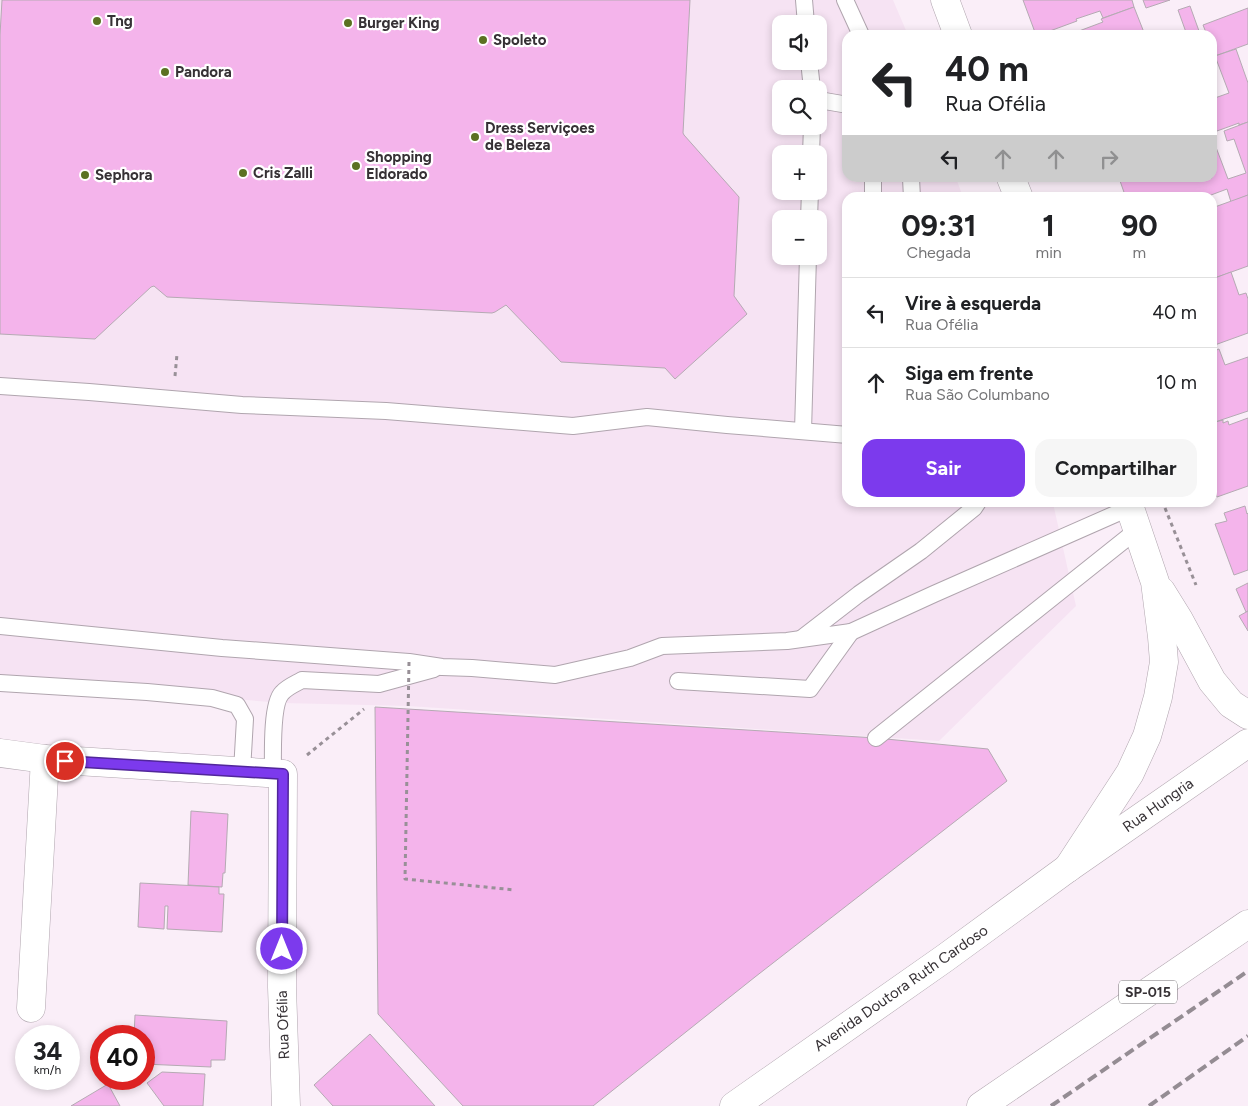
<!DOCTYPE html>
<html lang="pt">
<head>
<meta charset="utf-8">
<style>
  body { margin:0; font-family:Figtree,sans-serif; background:#f6f6f6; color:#202124; height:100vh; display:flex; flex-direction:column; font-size:19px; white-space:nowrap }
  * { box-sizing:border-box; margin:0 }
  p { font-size:16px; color:#757577 }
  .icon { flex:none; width:28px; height:28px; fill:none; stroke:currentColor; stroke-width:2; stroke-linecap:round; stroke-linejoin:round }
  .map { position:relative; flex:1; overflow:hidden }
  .panel { position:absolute; left:842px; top:192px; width:375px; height:315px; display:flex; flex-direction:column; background:#fff; border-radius:15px; box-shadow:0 2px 8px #0003 }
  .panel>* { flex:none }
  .guide { position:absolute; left:842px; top:30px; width:375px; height:152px; border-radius:15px; box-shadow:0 2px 8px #0003; background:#fff; color:#202124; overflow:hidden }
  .tools { position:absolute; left:772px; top:15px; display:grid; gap:10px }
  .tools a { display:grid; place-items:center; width:55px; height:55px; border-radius:10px; background:#fff; box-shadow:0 2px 8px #0003; font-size:25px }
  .speed { position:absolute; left:15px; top:1025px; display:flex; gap:10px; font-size:25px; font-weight:700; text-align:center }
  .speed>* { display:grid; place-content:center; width:65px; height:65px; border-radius:50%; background:#fff; box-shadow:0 2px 8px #0003; line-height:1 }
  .speed small { font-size:12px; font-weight:400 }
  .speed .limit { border:8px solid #d22; background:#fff; color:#111 }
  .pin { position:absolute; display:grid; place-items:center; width:42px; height:42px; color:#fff; margin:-21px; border:2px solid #fff; border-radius:50%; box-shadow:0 1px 5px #0007 }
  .me { position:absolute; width:55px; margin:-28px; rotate:0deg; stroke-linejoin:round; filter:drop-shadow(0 0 4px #0008) }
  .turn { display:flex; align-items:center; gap:18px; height:105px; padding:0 20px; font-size:22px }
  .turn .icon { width:65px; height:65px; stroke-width:2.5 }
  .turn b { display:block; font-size:35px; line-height:42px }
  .lanes { display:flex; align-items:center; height:48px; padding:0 20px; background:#0003; justify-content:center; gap:25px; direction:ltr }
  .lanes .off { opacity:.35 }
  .eta { display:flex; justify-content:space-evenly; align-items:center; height:85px; text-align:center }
  .eta b { font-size:30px; font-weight:700; line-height:35px }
  .cta { display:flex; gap:10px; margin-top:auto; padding:10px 20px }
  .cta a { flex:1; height:58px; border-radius:15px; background:#7c3aed; color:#fff; font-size:20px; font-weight:700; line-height:58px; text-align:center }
  .cta a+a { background:#f6f6f6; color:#202124 }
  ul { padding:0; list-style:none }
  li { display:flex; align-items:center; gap:15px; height:70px; padding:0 20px; border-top:1px solid #e0e0e0 }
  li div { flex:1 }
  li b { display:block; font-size:19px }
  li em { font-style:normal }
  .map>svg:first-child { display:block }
</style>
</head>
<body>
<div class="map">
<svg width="1248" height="1106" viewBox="0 0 1248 1106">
  <rect width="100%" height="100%" fill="#faeef8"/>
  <path fill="#f6e3f3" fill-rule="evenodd" d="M 0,0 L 893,0 L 908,35 L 848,35 L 848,178 L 956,178 L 963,197 L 848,198 L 848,502 L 1053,503 L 1076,606 L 939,741 L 408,706 L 283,703 L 147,692 L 0,686 ZM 781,24 L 819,24 L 819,61 L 781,61 ZM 781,89 L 819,89 L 819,126 L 781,126 ZM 781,154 L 819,154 L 819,191 L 781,191 ZM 781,219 L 819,219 L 819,256 L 781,256 Z"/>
  <g fill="#f4b4eb" stroke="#b5aab3">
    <path d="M 2,0 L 690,0 L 683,133 L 684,135 L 739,197 L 734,296 L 747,314 L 675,379 L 665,368 L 561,362 L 506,305 L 495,312 L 492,313 L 167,297 L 154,286 L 151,287 L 95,339 L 0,334 L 0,35 Z"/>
    <path d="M 1023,0 L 1132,0 L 1134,7 L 1103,18 L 1100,11 L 1076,19 L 1077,21 L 1039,35 L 1036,35 Z"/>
    <path d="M 1143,0 L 1170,0 L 1146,8 Z"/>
    <path d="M 1190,6 L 1199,31 L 1187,35 L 1178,10 Z"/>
    <path d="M 1134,7 L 1145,35 L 1081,35 L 1079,31 L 1103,22 L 1101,19 Z"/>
    <path d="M 1248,8 L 1248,44 L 1215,56 L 1212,49 L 1212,35 L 1207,35 L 1203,25 Z"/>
    <path d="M 1236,49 L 1248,83 L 1248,122 L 1239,125 L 1239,123 L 1217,131 L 1216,128 L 1212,129 L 1212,99 L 1229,93 L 1215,56 Z"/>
    <path d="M 1248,122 L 1248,195 L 1231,202 L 1227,189 L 1203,198 L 1126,198 L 1119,178 L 1212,178 L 1212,143 L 1214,142 L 1228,179 L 1246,173 L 1234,139 L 1227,141 L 1224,131 Z"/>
    <path d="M 1248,195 L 1248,266 L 1212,279 L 1212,208 Z"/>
    <path d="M 1231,272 L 1239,295 L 1246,293 L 1248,299 L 1248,333 L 1212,346 L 1212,279 Z"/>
    <path d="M 1219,349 L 1225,365 L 1248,357 L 1248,411 L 1212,423 L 1212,352 Z"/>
    <path d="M 1248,418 L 1248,486 L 1217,497 L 1212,485 L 1212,423 L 1223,420 L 1223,423 L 1228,421 L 1229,425 Z"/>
    <path d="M 1245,506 L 1247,514 L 1248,513 L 1248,570 L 1234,575 L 1215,524 L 1227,521 L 1224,513 Z"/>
    <path d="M 1248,583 L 1248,611 L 1246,612 L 1236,589 Z"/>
    <path d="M 1248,611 L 1248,631 L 1239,616 Z"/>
    <path d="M 375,707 L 876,738 L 988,749 L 1007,781 L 755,977 L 593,1106 L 463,1106 L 378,1014 Z"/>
    <path d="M 191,811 L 228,814 L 225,873 L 223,873 L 222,887 L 188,885 Z"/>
    <path d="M 140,883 L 219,887 L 219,894 L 224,894 L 222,932 L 167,929 L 168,906 L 165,906 L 164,929 L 138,927 Z"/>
    <path d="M 135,1015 L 227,1021 L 225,1060 L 211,1060 L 211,1067 L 144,1064 L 144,1036 L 134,1036 Z"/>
    <path d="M 370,1034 L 435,1106 L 333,1106 L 314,1085 Z"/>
    <path d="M 162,1072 L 205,1074 L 203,1106 L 164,1106 L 147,1083 Z"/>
    <path d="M 108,1084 L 120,1106 L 71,1106 Z"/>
  </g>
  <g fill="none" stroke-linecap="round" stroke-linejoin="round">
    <defs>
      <g id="lane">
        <path d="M 804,0 L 806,24"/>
        <path d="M 845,0 L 861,35"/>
        <path d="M 809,61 L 812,89"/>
        <path d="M 819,100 L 848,105"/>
        <path d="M 811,154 L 812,126"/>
        <path d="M 911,178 L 912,198"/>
        <path d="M 873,198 L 873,178"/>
        <path d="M 809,219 L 810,191"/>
        <path d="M 0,386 L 89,392 L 242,405 L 386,411 L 573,426 L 647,417 L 727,425 L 848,435"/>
        <path d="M 803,431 L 808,256"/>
        <path d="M 0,626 L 222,648 L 409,662 L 442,667 L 472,668 L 555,675 L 630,658 L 662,646 L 787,641 L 851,632 L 934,594 L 1129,508"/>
        <path d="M 802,638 L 859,594 L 921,551 L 974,508 L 978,502"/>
        <path d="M 678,681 L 810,689 L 851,632"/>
        <path d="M 0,683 L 147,692 L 212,698 L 237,705 L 245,719 L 242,771"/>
        <path d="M 876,738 L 1137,530"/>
        <path d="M 273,774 C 273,757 271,704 282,693 C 287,687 295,684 302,680 L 379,684 L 434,669"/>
      </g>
      <path id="street" d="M 31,1008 L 45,759"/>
      <g id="secondary">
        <path d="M 945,0 L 958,35"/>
        <path d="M 1011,178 L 1019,198"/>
        <path d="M 1161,591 L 1179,620 L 1212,681 L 1231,704 L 1248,715"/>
        <path d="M 0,753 L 45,759 L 283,774 L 282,987 L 286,1106"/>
        <path d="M 1068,868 L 1130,773 L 1147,736 L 1158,697 L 1164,662 L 1162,637 L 1155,582 L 1128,502"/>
      </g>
      <g id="highway">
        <path d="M 734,1106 L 945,958 L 1068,868 L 1248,743"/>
        <path d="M 981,1106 L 1248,924"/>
      </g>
    </defs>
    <use href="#lane" stroke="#b0a5ae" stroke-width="18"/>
    <use href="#street" stroke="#b0a5ae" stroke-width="29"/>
    <use href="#secondary" stroke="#b0a5ae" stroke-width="29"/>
    <use href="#highway" stroke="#b0a5ae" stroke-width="29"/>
    <g stroke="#989097" stroke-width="3" stroke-dasharray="4 4" stroke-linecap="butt">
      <path d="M 175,376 L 177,354"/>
      <path d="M 1165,508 L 1196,585"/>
      <path d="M 307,755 L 364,709"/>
    </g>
    <use href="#lane" stroke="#fff" stroke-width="16"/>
    <use href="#street" stroke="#fff" stroke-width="28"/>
    <use href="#secondary" stroke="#fff" stroke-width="28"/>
    <use href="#highway" stroke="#fff" stroke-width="28"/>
    <g stroke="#948c93" stroke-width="4" stroke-dasharray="10 5" stroke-linecap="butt">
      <path d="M 1051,1106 L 1248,971"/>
      <path d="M 1149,1106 L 1248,1036"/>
    </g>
    <path stroke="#989097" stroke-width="3" stroke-dasharray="4 4" stroke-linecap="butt" d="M 409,662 L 405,879 L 515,890"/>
  </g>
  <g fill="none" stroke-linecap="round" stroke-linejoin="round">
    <defs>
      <path id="route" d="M 65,761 L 283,774 L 282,949"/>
    </defs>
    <use href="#route" stroke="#51269a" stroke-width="12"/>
    <use href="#route" stroke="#7c3aed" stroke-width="9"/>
  </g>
  <g fill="#5b7122" stroke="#fff" stroke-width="2">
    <circle cx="97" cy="21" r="5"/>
    <circle cx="348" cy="23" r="5"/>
    <circle cx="483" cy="40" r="5"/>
    <circle cx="165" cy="72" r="5"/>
    <circle cx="475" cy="137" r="5"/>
    <circle cx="356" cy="166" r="5"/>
    <circle cx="243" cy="173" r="5"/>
    <circle cx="85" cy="175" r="5"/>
  </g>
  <g text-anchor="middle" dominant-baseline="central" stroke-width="4.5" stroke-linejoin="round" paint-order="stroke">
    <rect fill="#fff" stroke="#726f72" stroke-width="1" x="1119" y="980.5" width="58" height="23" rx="4"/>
    <g font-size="14" font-weight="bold" fill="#363135">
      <text x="1148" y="992">SP-015</text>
    </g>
    <g font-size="15" font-weight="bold" fill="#363135" stroke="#fff" text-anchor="start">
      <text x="107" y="21">Tng</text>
      <text x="358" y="23">Burger King</text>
      <text x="493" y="40">Spoleto</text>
      <text x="175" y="72">Pandora</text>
      <text x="485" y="128">Dress Serviçoes<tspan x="485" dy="17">de Beleza</tspan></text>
      <text x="366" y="157">Shopping<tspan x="366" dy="17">Eldorado</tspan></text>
      <text x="253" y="173">Cris Zalli</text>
      <text x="95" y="175">Sephora</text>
    </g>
    <g font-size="15" fill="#363135" stroke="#fff">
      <text transform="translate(1158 805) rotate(-35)">Rua Hungria</text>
      <text transform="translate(901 988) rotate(-35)">Avenida Doutora Ruth Cardoso</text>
      <text transform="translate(283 1025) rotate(-92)">Rua Ofélia</text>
    </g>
  </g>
</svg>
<div class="tools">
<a><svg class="icon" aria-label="sound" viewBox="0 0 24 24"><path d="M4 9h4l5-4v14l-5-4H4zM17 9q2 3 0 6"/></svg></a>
<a><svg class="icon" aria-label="search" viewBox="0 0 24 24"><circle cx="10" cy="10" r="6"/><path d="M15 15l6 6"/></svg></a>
<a>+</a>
<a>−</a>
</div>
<div class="speed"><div>34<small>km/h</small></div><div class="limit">40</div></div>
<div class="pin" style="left:65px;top:761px;background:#d93025"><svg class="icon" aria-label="arrive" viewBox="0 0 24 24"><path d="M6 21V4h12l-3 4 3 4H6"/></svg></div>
<svg class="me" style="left:282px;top:949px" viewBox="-20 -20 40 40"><circle r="17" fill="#7c3aed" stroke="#fff" stroke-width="3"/><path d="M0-11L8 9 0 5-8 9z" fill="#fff"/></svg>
<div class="guide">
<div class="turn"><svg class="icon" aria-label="left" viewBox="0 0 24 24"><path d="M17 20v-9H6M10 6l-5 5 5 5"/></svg><div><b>40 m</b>Rua Ofélia</div></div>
<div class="lanes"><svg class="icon" aria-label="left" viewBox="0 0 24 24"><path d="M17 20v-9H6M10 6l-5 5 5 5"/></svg><svg class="icon off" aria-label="ahead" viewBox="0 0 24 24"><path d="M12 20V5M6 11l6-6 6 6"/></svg><svg class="icon off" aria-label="ahead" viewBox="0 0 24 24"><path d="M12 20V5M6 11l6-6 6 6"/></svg><svg class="icon off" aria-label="right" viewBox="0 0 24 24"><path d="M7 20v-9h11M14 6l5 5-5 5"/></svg></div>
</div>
<section class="panel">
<div class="eta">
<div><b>09:31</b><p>Chegada</p></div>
<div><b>1</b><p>min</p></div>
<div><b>90</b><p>m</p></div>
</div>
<ul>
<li><svg class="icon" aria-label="left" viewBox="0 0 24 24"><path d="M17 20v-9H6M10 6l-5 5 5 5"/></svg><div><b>Vire à esquerda</b><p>Rua Ofélia</p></div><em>40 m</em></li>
<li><svg class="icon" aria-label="ahead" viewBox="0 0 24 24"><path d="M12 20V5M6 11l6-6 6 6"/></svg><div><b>Siga em frente</b><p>Rua São Columbano</p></div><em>10 m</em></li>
</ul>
<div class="cta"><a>Sair</a><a>Compartilhar</a></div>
</section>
</div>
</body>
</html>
